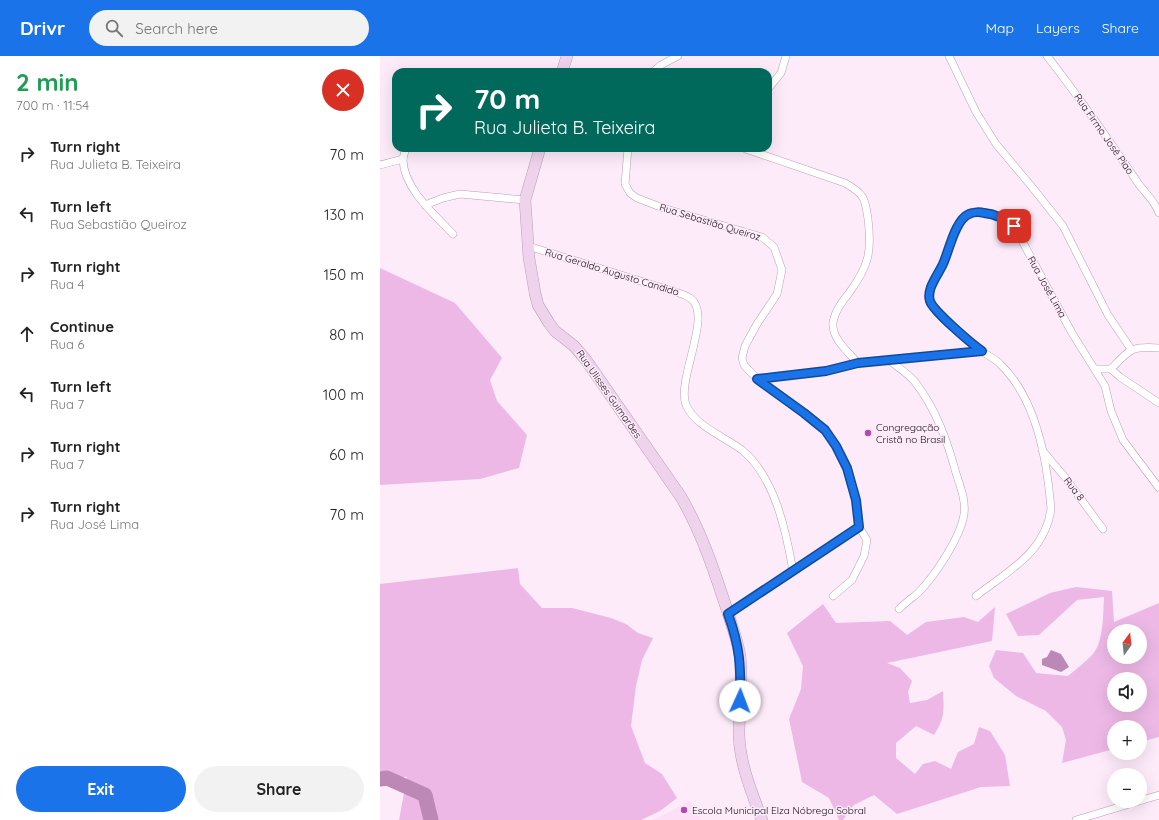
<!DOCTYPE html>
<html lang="en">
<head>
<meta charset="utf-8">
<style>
  body { margin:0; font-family:Quicksand,sans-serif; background:#f2f2f2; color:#222; height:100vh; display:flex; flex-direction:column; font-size:15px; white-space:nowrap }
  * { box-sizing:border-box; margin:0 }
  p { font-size:13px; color:#767676 }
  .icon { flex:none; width:22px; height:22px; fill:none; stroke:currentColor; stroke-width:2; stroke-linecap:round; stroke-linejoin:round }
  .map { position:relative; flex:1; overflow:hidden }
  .panel { display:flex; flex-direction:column; background:#fff; width:380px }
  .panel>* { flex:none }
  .banner { position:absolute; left:12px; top:12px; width:380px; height:84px; border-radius:12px; box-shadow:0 4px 16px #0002; background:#00695c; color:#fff; overflow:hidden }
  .needle { width:26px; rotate:15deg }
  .controls { position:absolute; left:727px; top:568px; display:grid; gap:8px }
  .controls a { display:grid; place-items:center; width:40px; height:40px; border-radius:50%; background:#fff; box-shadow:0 4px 16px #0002; font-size:20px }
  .pin { position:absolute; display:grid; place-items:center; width:34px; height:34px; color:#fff; margin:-17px; border-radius:8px; box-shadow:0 2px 6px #0006 }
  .me { position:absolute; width:44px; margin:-22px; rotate:2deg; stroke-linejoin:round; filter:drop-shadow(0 0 3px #0008) }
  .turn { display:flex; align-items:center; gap:14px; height:84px; padding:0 16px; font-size:18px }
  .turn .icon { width:52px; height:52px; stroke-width:2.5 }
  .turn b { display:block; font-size:28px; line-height:34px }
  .round { display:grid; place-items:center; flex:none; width:42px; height:42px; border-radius:21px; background:#f2f2f2 }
  .summary { display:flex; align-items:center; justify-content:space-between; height:68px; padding:0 16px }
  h1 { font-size:24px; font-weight:800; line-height:30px; color:#1e9e55 }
  .cta { display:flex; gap:8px; margin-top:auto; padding:8px 16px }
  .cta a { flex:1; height:46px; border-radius:24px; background:#1a73e8; color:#fff; font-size:16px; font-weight:800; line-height:46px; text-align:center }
  .cta a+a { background:#f2f2f2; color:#222 }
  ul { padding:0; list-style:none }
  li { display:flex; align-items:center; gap:12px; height:60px; padding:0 16px }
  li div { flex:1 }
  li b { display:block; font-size:15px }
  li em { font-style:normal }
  header { display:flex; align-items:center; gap:24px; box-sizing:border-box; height:56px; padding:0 20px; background:#1a73e8; color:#fff }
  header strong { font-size:19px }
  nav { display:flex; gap:22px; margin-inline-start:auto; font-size:14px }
  .search { width:280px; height:36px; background:#f2f2f2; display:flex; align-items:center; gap:10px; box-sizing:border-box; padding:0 14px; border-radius:22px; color:#767676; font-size:15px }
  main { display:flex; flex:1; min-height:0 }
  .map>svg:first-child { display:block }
</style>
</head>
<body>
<header>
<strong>Drivr</strong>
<div class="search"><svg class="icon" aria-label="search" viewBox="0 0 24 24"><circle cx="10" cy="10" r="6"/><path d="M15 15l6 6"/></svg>Search here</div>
<nav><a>Map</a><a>Layers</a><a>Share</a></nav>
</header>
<main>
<section class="panel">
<div class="summary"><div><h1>2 min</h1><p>700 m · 11:54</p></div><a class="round" style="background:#d93025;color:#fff"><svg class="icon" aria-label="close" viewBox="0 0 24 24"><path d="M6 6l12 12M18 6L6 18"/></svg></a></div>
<ul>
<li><svg class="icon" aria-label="right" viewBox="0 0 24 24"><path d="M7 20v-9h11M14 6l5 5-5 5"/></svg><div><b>Turn right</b><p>Rua Julieta B. Teixeira</p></div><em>70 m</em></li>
<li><svg class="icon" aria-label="left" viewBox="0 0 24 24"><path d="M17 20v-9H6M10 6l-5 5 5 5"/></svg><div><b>Turn left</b><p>Rua Sebastião Queiroz</p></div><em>130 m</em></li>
<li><svg class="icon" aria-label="right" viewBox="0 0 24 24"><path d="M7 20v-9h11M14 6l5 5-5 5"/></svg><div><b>Turn right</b><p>Rua 4</p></div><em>150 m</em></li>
<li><svg class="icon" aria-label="ahead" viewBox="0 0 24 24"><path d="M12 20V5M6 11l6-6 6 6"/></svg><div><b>Continue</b><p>Rua 6</p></div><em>80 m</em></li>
<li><svg class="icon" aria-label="left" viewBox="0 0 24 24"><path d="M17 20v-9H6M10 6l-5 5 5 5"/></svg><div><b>Turn left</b><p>Rua 7</p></div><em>100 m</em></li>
<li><svg class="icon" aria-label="right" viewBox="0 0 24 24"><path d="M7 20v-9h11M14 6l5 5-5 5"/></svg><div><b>Turn right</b><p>Rua 7</p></div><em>60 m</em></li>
<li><svg class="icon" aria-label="right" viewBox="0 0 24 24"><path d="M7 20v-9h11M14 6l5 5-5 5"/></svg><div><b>Turn right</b><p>Rua José Lima</p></div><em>70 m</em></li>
</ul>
<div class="cta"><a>Exit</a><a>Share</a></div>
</section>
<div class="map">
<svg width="779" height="764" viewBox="0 0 779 764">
  <rect width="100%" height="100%" fill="#fdebfa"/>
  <path fill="#fde0f8" d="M 310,745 L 321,764 L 273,764 Z"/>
  <g fill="#edb8e6" fill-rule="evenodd">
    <path d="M 0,212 L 75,247 L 122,302 L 110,324 L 117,345 L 147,379 L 139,412 L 100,423 L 0,429 Z"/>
    <path d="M 138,512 L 140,528 L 162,552 L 192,552 L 231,562 L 246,568 L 258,577 L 273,582 L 262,604 L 256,630 L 251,670 L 265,707 L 282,718 L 297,742 L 280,755 L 261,764 L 19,764 L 27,721 L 0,721 L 0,528 Z"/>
    <path d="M 696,531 L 732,535 L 734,566 L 779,547 L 779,681 L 760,686 L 760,671 L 734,671 L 734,693 L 682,707 L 686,684 L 682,671 L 666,655 L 636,640 L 614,622 L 609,610 L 616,594 L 643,597 L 656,617 L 688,620 C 696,613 704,607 712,599 C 724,587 723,557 724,541 L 697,544 L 659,579 L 638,580 L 626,558 L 670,537 ZM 734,575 L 760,575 L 760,601 L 734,601 ZM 734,623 L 760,623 L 760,649 L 734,649 Z"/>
    <path d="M 443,548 L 456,567 L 510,565 L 527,579 L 546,566 L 584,561 L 598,566 L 615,551 L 612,585 L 507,607 L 520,612 L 532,625 L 528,636 L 530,647 L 547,644 L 563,635 C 564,655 565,662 554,679 L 536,670 L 516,687 L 516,702 L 535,718 L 543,708 L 555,705 L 571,713 L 578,696 L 594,688 L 599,671 L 610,675 L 625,699 L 630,730 L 601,731 L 517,758 L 494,739 L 474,749 L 463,764 L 459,764 L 449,742 L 422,726 L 409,663 L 421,633 L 423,610 L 407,577 Z"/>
  </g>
  <path fill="#bc89b6" d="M 671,594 L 681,598 L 689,611 L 681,616 L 662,609 L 662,603 L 667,601 Z"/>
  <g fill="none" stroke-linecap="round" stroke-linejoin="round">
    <path stroke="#bc89b6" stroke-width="15" d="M 0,723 L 7,722 L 45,739 L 51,764"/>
    <defs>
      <g id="street">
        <path d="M 569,0 L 596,56 L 616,88 L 652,131 L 683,170 L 728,259 L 751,293"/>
        <path d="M 667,0 C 699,41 729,84 758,127 C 765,137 775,145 779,157"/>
        <path d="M 273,16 L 281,9 L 298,0"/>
        <path d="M 388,33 L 401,17 L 406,0"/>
        <path d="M 26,92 C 25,96 23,100 23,104 C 24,133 55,159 73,178"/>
        <path d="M 248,92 L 245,128 L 250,137 L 257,142 L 283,152 L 382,181 L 394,191 L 402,214 L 397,238 L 377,268 L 365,290 L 362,302 L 364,309 L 377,323 L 402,341 L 445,374 L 456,390 L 467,412 L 476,444 L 479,471 L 487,484 L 484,500 L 472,524 L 453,540"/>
        <path d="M 363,92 L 465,127 C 484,138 485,141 488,163 C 492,195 489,210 469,237 C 462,246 455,255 453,266 C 451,282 469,297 478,307"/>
        <path d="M 0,109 L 23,103"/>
        <path d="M 45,149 L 63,142 L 80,138 L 145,144"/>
        <path d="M 148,190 L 299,237 C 302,238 307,240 310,242 C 334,258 296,323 306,349 C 315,370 345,381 362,394 C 395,421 406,475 413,515"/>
        <path d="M 509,304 C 517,311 528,317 535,326 C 556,353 567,384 576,417 C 580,430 586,444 584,458 C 581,481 554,521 538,537 C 532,542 525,547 519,553"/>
        <path d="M 715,313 L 731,313 L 740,321 L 779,347"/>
        <path d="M 731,313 C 750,293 751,290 779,292"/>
        <path d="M 377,323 L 446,315 L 478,307 L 602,295"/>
        <path d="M 662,394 L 684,420 L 723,473"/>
        <path d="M 596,540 C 628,515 665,497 671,453 C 667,405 657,343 620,308 C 616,303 608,300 603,296 C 591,288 556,259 550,246 C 548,243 549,238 550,235 C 553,225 559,217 563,208 C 569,194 572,177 581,166 C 582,163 587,159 589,158 C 605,151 622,161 634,170 L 692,277 L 725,330 L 731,355 L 743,384 L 779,432"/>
        <path d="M 348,558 L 479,471"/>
        <path d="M 696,764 L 779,739"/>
      </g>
      <g id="secondary">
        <path d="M 182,16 L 187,0"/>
        <path d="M 160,92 L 145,144 L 149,202 L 155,237 L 158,249 L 169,267 L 175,275 L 194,290 L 206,304 L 301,441 C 322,477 335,517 348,557 C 352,571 358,585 360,600 C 363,626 359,653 359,679 C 360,709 372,737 382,764"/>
      </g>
    </defs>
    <use href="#street" stroke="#bb9eb6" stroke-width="8"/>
    <use href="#secondary" stroke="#bb9eb6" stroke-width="12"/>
    <use href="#street" stroke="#fff" stroke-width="7"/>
    <use href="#secondary" stroke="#efd3ec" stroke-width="11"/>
  </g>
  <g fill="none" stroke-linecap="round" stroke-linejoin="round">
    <defs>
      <path id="route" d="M 360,645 C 361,610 360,591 348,558 L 479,471 L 476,444 L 467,412 L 456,390 L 445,374 L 424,357 L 377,323 L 446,315 L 478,307 L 602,295 C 592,288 553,255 550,245 C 546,233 558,219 563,208 C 569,195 575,164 589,158 C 593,156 600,156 604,157 C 616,158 624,163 634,170"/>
    </defs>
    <use href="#route" stroke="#114b97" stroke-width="10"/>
    <use href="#route" stroke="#1a73e8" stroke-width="7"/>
  </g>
  <g fill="#b44aab" stroke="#fdebfa" stroke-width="1.5">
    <circle cx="488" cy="377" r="4"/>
    <circle cx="304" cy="754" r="4"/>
  </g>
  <g text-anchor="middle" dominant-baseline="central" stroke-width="3" stroke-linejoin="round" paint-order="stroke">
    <g font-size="10" fill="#160c14" stroke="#fdebfa">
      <text transform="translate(724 78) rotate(55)">Rua Firmo José Piao</text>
      <text transform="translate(330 166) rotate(17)">Rua Sebastião Queiroz</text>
      <text transform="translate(232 216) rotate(17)">Rua Geraldo Augusto Candido</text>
      <text transform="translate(667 231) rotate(61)">Rua José Lima</text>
      <text transform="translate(229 338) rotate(55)">Rua Ulisses Guimarães</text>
      <text transform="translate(694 433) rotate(53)">Rua 8</text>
    </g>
    <g font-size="10" fill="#160c14" stroke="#fdebfa" text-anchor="start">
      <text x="496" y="371">Congregação<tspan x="496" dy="12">Cristã no Brasil</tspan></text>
      <text x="312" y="754">Escola Municipal Elza Nóbrega Sobral</text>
    </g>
  </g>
</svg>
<div class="controls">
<a><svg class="needle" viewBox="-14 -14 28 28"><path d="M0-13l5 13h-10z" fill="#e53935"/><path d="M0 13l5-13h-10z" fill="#767676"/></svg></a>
<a><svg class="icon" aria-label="sound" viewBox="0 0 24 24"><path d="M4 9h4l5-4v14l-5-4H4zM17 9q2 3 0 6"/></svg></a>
<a>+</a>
<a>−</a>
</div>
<div class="pin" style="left:634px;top:170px;background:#d93025"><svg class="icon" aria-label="arrive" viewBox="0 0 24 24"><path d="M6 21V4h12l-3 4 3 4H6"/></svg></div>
<svg class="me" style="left:360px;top:645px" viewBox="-20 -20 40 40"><circle r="19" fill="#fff"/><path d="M0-13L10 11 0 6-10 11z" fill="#1a73e8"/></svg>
<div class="banner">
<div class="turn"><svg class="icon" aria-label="right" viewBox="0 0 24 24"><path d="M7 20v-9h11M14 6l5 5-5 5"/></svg><div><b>70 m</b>Rua Julieta B. Teixeira</div></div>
</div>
</div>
</main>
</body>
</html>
